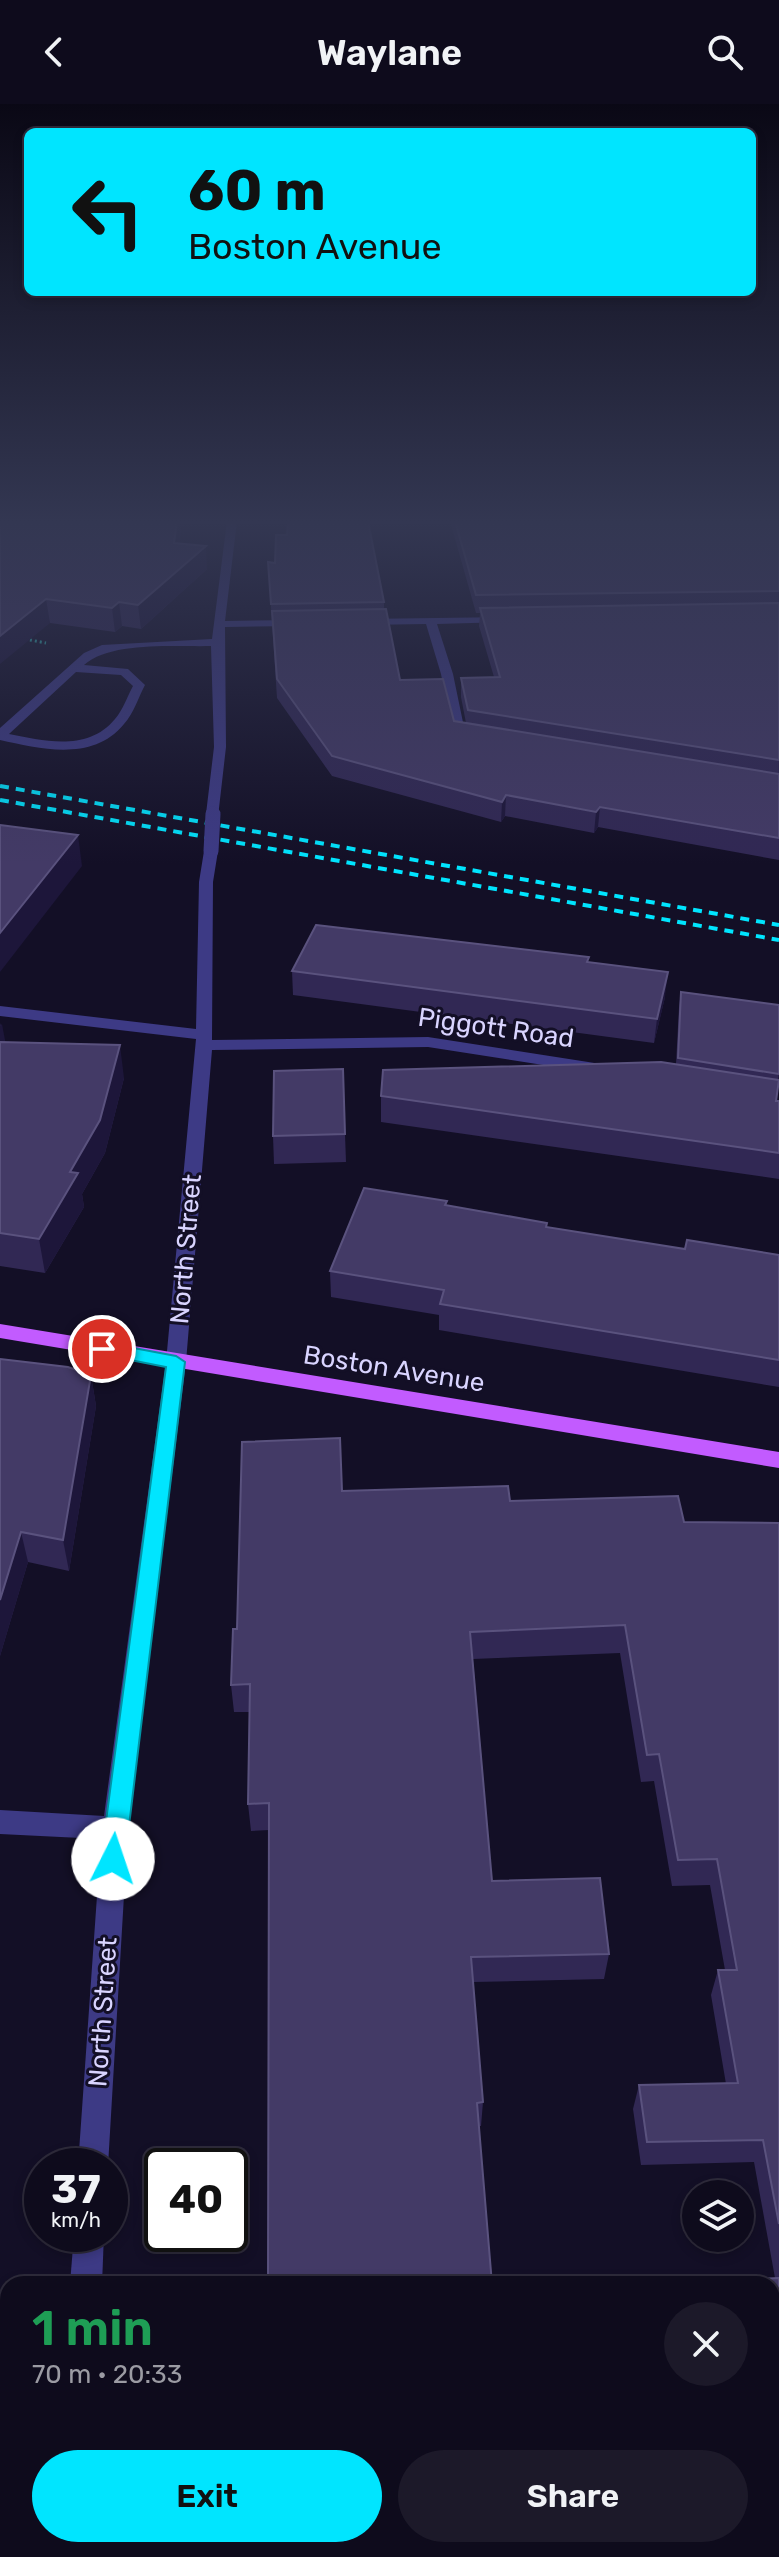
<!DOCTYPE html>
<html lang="en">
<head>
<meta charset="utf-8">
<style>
  body { margin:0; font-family:Rubik,sans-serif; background:#1c1929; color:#f1f3f6; height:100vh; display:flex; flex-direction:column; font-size:30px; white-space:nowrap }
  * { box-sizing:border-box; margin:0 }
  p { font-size:26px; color:#9b9ba3 }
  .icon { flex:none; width:44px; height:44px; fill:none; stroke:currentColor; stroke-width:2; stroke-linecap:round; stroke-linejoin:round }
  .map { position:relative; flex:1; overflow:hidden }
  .drawer { position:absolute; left:0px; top:2172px; width:780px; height:282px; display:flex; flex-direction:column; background:#0e0b1c; border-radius:24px 24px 0 0; box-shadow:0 4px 12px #0003,0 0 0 2px #2e2b3b }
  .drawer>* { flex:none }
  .banner { position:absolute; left:24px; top:24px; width:732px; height:168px; border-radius:12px; box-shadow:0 4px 12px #0003,0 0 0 2px #2e2b3b; background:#00e5ff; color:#111; overflow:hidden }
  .buttons { position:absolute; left:682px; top:2076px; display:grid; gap:16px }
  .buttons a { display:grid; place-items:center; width:72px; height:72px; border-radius:50%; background:#0e0b1c; box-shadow:0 4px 12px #0003,0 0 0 2px #2e2b3b; font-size:40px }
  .speed { position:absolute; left:24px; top:2044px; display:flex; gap:16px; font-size:40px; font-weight:700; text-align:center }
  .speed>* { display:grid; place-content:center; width:104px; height:104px; border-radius:50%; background:#0e0b1c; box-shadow:0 4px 12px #0003,0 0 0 2px #2e2b3b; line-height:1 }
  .speed small { font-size:20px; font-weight:400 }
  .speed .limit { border:4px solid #111; border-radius:12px; background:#fff; color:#111 }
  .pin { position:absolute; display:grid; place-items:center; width:68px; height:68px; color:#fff; margin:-34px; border:4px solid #fff; border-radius:50%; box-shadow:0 2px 8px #0007 }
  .me { position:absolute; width:88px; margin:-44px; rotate:4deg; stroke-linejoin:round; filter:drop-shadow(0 0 6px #0008) }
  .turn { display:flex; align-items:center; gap:28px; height:168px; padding:0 32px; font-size:36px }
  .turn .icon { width:104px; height:104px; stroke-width:2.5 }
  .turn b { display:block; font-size:56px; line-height:68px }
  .round { display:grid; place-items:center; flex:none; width:84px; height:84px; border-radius:42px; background:#1c1929 }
  .head { display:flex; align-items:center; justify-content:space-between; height:136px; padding:0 32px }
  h1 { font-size:48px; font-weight:600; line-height:60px; color:#1e9e55 }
  .cta { display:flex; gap:16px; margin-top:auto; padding:16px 32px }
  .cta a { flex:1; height:92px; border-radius:48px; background:#00e5ff; color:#111; font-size:32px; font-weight:600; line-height:92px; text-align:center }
  .cta a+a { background:#1c1929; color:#f1f3f6 }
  header { display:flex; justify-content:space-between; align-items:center; height:104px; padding:0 32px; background:#0e0b1c; font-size:36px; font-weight:600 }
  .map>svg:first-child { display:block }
</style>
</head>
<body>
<header><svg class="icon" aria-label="back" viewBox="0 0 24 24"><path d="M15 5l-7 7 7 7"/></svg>Waylane<svg class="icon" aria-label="search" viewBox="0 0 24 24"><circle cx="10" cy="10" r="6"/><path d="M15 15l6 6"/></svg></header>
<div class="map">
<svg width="779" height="2453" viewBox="0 0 779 2453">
  <rect width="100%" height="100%" fill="#130f26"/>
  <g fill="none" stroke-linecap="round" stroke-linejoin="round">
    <path stroke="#2fb8b0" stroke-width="3" stroke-dasharray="2 3" stroke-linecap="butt" d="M 25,535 L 46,539"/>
    <g fill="#3d3a85" fill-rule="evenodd">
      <path d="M 227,417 L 237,417 L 225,517 L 299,516 L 305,519 L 299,522 L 225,523 L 226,643 L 218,713 L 206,710 L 214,643 L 211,542 C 175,543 111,537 84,561 L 128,565 L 145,581 C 138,594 134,609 124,620 C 93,658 41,645 0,636 L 0,624 L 84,549 L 102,541 L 212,535 ZM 76,568 L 121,571 L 133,582 C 127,593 123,606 115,615 C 88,648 44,637 9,630 Z"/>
      <path d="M 511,513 L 513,515 L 507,518 L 437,520 L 453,570 L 465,628 L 477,633 L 471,637 L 453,631 L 441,570 L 426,520 L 363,521 L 357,518 L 363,515 Z"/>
      <path d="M 211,743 L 218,747 L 213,778 L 212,936 L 428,933 L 601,960 L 609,965 L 601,970 L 428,943 L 212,946 L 186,1258 L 128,1724 L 108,2062 L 78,2062 L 101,1735 L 0,1730 L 0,1706 L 104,1712 L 166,1258 L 196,935 L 0,912 L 0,902 L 196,925 L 199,778 L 204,747 Z"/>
      <path d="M 74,2130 L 104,2130 L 102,2180 L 70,2180 Z"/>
      <rect x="52" y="2446" width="34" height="7"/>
    </g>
    <path fill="#c25bff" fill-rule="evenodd" d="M 0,1220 L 779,1348 L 779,1364 L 0,1234 Z"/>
    <g stroke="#00e5ff" stroke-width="4" stroke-dasharray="9 7" stroke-linecap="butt">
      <path d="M 0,682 L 779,821"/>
      <path d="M 0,696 L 779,836"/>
    </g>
    <path stroke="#3d3a85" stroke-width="15" d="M 211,747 L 213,710"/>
  </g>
  <g fill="#312854">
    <path d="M 0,417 L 182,417 L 179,440 L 207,465 L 141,525 L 122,522 L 115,528 L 50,519 Z"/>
    <path d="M 450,417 L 779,417 L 779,756 L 598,723 L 594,729 L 505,712 L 501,718 L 332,672 L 277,594 L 268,458 L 384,498 L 384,505 L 400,576 L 454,617 L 466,619 L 461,593 L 461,574 L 494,573 L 479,522 L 480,509 L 476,509 Z"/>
    <path d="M 588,858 L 665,893 L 654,939 L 293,891 L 292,867 Z"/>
    <path d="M 681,888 L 779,970 L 776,997 L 779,997 L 779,1075 L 381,1018 L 381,992 L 676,960 L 679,903 Z"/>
    <path d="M 0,919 L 5,939 L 124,974 L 105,1049 L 82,1090 L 84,1103 L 45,1169 L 0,1162 Z"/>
    <path d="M 345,1030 L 346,1058 L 274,1060 L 273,1032 Z"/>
    <path d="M 447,1102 L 547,1123 L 685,1145 L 779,1151 L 779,1283 L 439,1226 L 439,1211 L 331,1193 L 330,1167 Z"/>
    <path d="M 0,1255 L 91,1271 L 96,1302 L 69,1467 L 28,1458 L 0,1552 Z"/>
    <path d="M 342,1387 L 510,1397 L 684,1418 L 779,1419 L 779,2296 L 772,2296 L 772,2180 L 775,2174 L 754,2058 L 641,2061 L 633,2005 L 639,1981 L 726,1980 L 711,1891 L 718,1866 L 725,1866 L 710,1781 L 672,1782 L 654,1677 L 641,1678 L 620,1549 L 473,1555 L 492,1777 L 609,1850 L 604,1875 L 473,1878 L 483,1998 L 481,2022 L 479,2022 L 269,1726 L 251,1727 L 248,1700 L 250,1608 L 234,1608 L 231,1581 L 237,1525 Z"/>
    <path d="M 259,2446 L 550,2446 L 548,2451 L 505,2453 L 259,2453 Z"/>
  </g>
  <g fill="#1d163a">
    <path d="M 177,417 L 182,417 L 176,462 L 174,439 Z"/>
    <path d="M 206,442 L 207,465 L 141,525 L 138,501 Z"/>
    <path d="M 46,495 L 50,519 L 0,560 L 0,532 Z"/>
    <path d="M 119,498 L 122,522 L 115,528 L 112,504 Z"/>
    <path d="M 506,691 L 505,712 L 501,718 L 502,698 Z"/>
    <path d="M 600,703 L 598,723 L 594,729 L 596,708 Z"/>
    <path d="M 78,731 L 82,762 L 0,868 L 0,829 Z"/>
    <path d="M 668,868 L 665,893 L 654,939 L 657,915 Z"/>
    <path d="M 2,920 L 8,952 L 0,964 L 0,922 Z"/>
    <path d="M 120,941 L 124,974 L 105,1049 L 82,1090 L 84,1103 L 45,1169 L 39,1135 L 70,1068 Z"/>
    <path d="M 91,1271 L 96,1302 L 69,1467 L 63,1436 Z"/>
    <path d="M 21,1428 L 28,1458 L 0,1552 L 0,1496 Z"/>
  </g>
  <g fill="#433a66" stroke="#5a527e" stroke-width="2">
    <path d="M 0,417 L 177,417 L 174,439 L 206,442 L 138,501 L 119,498 L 112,504 L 46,495 L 0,532 Z"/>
    <path d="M 288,417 L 368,417 L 384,498 L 271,500 L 268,458 L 275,459 L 276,431 L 287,431 Z"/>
    <path d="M 455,417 L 779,417 L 779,487 L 476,491 Z"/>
    <path d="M 779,499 L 779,656 L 468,606 L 461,574 L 500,573 L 480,504 Z"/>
    <path d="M 386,505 L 400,576 L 443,575 L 454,617 L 779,670 L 779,734 L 600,703 L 596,708 L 506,691 L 502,698 L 332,652 L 277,575 L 272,507 Z"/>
    <path d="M 0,721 L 78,731 L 0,829 Z"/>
    <path d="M 316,821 L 589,853 L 587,858 L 668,868 L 657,915 L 292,867 Z"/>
    <path d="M 681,888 L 779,901 L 779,970 L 678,954 Z"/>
    <path d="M 0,938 L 120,941 L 100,1016 L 70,1068 L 78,1069 L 39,1135 L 0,1129 Z"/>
    <path d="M 661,958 L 779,976 L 776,997 L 779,997 L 779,1049 L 381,992 L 383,966 Z"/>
    <path d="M 343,965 L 345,1030 L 273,1032 L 274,967 Z"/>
    <path d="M 364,1084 L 447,1097 L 445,1101 L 547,1119 L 546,1123 L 685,1145 L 687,1136 L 779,1151 L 779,1256 L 440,1200 L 444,1186 L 330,1167 Z"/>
    <path d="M 0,1255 L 68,1263 L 91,1271 L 63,1436 L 21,1428 L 0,1496 Z"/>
    <path d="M 340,1334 L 342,1387 L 508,1382 L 510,1397 L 678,1392 L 684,1418 L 779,1419 L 779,2120 L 763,2036 L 647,2038 L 639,1981 L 738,1979 L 718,1866 L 737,1866 L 717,1755 L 678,1756 L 659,1650 L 647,1651 L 625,1521 L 470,1528 L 492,1777 L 600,1774 L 609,1850 L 471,1853 L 483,1998 L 477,1999 L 492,2180 L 268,2180 L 269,1699 L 248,1700 L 250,1580 L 231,1581 L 233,1525 L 237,1525 L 242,1338 Z"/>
    <path d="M 779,2174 L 779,2278 L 772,2278 L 772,2180 L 658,2179 Z"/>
    <path d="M 259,2446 L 328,2446 L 259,2449 Z"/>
  </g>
  <linearGradient id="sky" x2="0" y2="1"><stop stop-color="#0a0815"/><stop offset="0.55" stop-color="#333752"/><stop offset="1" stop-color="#333752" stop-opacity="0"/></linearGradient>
  <rect width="779" height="760" fill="url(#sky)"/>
  <path fill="#00e5ff" stroke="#0095a6" stroke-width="2" d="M 102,1238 L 176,1252 L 185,1258 L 125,1755 L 121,1763 L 113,1766 L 104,1763 L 101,1755 L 166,1263 L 95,1249 L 92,1245 Z"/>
  <g text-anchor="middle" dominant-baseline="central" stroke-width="6" stroke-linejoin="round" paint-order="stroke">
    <g font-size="26" fill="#d9d4ff" stroke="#130f26">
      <text transform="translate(496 924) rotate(8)">Piggott Road</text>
      <text transform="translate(186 1145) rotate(-85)">North Street</text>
      <text transform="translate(394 1265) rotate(9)">Boston Avenue</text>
      <text transform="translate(103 1908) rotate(-86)">North Street</text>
    </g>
  </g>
</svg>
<div class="buttons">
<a><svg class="icon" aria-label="layers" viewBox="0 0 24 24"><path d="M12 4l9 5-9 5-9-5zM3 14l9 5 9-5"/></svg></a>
</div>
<div class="speed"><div>37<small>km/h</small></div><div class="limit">40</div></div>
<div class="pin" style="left:102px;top:1245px;background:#d93025"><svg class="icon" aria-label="arrive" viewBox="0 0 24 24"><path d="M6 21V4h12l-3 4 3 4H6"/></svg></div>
<svg class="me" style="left:113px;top:1755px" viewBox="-20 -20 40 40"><circle r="19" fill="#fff"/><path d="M0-13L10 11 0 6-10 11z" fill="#00e5ff"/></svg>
<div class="banner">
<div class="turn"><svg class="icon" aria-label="left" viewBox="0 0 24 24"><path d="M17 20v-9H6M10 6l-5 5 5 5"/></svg><div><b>60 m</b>Boston Avenue</div></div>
</div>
<section class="drawer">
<div class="head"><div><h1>1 min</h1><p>70 m · 20:33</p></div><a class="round"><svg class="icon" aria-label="close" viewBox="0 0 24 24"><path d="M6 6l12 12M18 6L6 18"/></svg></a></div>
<div class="cta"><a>Exit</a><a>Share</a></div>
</section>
</div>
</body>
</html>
